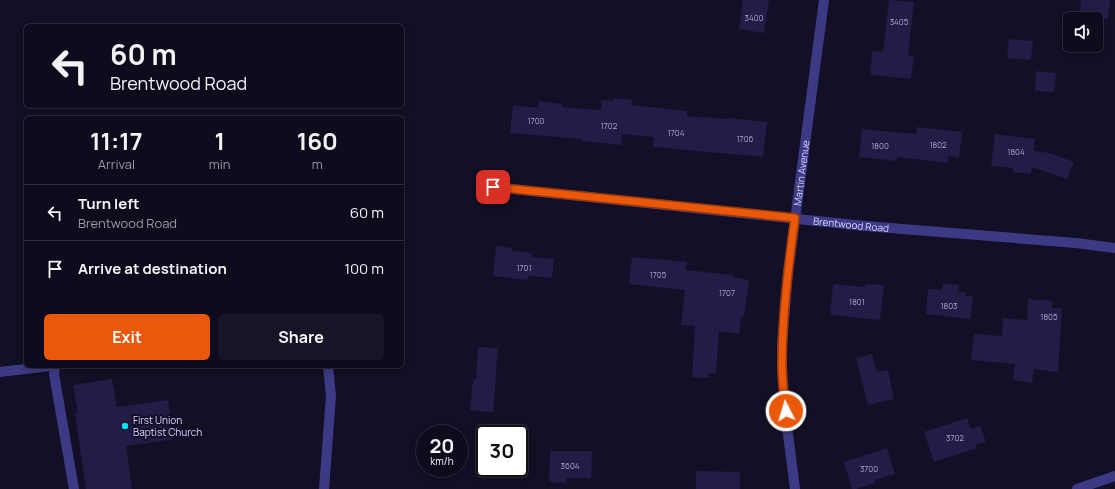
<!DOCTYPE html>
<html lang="en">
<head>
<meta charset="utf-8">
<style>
  body { margin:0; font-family:Manrope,sans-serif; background:#171425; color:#f1f3f6; height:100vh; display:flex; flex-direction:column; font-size:15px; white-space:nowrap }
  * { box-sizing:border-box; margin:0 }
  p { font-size:13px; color:#9b9ba3 }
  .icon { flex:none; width:22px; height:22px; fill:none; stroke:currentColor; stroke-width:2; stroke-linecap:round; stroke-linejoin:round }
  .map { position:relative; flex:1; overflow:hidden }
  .details { position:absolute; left:24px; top:116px; width:380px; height:252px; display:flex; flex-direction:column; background:#0e0b1c; border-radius:6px; box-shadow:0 2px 10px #0003,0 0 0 1px #2e2b3b }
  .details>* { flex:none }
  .guide { position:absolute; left:24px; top:24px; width:380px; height:84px; border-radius:6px; box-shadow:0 2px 10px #0003,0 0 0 1px #2e2b3b; background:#0e0b1c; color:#f1f3f6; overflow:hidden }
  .fabs { position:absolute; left:1063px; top:12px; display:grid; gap:8px }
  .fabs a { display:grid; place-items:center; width:40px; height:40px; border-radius:6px; background:#0e0b1c; box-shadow:0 2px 10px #0003,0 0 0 1px #2e2b3b; font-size:20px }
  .speed { position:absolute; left:416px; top:425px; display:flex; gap:8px; font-size:20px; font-weight:700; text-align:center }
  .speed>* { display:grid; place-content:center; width:52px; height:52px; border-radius:50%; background:#0e0b1c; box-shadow:0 2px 10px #0003,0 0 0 1px #2e2b3b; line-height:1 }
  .speed small { font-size:10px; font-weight:400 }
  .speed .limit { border:2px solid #111; border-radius:6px; background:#fff; color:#111 }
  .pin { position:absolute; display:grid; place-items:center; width:34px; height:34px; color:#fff; margin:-17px; border-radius:8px; box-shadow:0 2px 6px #0006 }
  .me { position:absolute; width:44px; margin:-22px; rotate:355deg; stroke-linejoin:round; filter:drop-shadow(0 0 3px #0008) }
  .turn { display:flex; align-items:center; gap:14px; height:84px; padding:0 20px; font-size:18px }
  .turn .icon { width:52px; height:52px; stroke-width:2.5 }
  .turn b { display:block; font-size:28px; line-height:34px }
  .eta { display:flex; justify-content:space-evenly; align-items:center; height:68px; text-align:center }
  .eta b { font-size:24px; font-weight:700; line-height:28px }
  .button { display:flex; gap:8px; margin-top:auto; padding:8px 20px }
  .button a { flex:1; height:46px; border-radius:6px; background:#ea580c; color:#fff; font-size:16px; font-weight:700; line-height:46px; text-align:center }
  .button a+a { background:#171425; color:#f1f3f6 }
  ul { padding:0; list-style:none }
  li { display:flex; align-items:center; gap:12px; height:56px; padding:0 20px; border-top:1px solid #2e2b3b }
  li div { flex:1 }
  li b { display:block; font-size:15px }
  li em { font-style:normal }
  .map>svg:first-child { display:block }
</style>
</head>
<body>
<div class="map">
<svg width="1115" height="489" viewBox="0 0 1115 489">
  <rect width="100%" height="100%" fill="#130f26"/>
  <g fill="#241b47">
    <path d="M 743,0 L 769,0 L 764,33 L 739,29 Z"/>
    <path d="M 889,0 L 914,2 L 908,55 L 914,56 L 911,79 L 870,75 L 872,51 L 883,52 Z"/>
    <path d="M 1081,0 L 1110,0 L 1108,19 L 1079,19 Z"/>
    <path d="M 1009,39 L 1033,41 L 1031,60 L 1007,58 Z"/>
    <path d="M 1036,71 L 1056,73 L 1054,92 L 1035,91 Z"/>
    <path d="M 613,98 L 632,100 L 631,105 L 687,111 L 687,116 L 727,119 L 727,118 L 767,122 L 763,157 L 653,147 L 654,137 L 622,134 L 621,145 L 582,141 L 582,139 L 510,133 L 513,105 L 538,108 L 539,101 L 562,104 L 562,107 L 601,110 L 602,100 L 613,101 Z"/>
    <path d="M 917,127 L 962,132 L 959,158 L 948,156 L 948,163 L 897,157 L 897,161 L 859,157 L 862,129 L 916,134 Z"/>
    <path d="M 995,134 L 1035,139 L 1034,151 L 1050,153 L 1074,162 L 1067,179 L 1032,167 L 1031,174 L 1013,172 L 1013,168 L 991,166 Z"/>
    <path d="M 496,246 L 512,248 L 512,251 L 532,253 L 531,257 L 554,259 L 552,278 L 529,276 L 528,280 L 493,276 Z"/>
    <path d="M 632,257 L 687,262 L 686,270 L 733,275 L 733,277 L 749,280 L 744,317 L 741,316 L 739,334 L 719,331 L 716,373 L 709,373 L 708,378 L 692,377 L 695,326 L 681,325 L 685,290 L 629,284 Z"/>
    <path d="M 943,283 L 959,285 L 958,292 L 965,292 L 965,296 L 973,296 L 970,319 L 926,314 L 928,289 L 942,290 Z"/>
    <path d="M 833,284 L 865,287 L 866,284 L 884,285 L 880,320 L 830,315 Z"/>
    <path d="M 1028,299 L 1053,301 L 1052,308 L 1062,308 L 1058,372 L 1034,369 L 1032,383 L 1013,380 L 1015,364 L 971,360 L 974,334 L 1002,336 L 1003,318 L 1027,320 Z"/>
    <path d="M 478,347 L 498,348 L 493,412 L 470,410 L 473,379 L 476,379 Z"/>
    <path d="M 872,354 L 877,372 L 888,370 L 894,399 L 868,405 L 856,358 Z"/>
    <path d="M 112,379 L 117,407 L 168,400 L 174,439 L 126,446 L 132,489 L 86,489 L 75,413 L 78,413 L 73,385 Z"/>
    <path d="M 967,418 L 971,429 L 980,426 L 986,442 L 976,445 L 977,448 L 934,462 L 924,432 Z"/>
    <path d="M 887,448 L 895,474 L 875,480 L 875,483 L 856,489 L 852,489 L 844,462 Z"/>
    <path d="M 550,451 L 592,451 L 591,478 L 566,478 L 566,483 L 549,482 Z"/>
    <path d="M 696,471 L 740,472 L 740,489 L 696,489 Z"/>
  </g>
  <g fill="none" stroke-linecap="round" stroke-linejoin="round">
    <g stroke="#3d3a85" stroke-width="10">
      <path d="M 55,366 L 54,374 L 74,489"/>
      <path d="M 0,372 L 50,366"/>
      <path d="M 324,489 L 331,396 L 328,366"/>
    </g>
    <g stroke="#3d3a85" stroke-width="10">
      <path id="s1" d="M 493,187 L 865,226 L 1076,243 L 1115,248"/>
      <path id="s2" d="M 795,489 L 785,411 L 782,367 L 782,344 L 788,273 L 824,0"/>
    </g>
    <path stroke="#3d3a85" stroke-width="10" d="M 1077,489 L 1115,476"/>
  </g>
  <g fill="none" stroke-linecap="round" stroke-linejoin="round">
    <defs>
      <path id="route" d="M 493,187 L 795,218 C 788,267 782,316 782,365 C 782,381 784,396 786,411"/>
    </defs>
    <use href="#route" stroke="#983908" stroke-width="10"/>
    <use href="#route" stroke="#ea580c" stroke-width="7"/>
  </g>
  <circle fill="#00e5ff" stroke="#130f26" stroke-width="1.5" cx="125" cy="426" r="4"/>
  <g text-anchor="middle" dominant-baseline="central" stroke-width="4" stroke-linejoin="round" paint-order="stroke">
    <g font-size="8" fill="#aca6d1">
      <text x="754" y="17">3400</text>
      <text x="899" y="21">3405</text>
      <text x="536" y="120">1700</text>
      <text x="609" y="125">1702</text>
      <text x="676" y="132">1704</text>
      <text x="745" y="138">1706</text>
      <text x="938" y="144">1802</text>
      <text x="880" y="145">1800</text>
      <text x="1016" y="151">1804</text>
      <text x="524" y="267">1701</text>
      <text x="658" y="274">1705</text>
      <text x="727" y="292">1707</text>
      <text x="857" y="301">1801</text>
      <text x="949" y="305">1803</text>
      <text x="1049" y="316">1805</text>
      <text x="955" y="437">3702</text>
      <text x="570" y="465">3604</text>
      <text x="869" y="468">3700</text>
    </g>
    <g font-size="10" fill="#d9d4ff" stroke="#130f26">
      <text stroke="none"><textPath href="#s2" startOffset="318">Martin Avenue</textPath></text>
      <text stroke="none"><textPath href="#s1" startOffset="360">Brentwood Road</textPath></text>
    </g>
    <g font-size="10" fill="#d9d4ff" stroke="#130f26" text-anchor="start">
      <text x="133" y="420">First Union<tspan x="133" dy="12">Baptist Church</tspan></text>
    </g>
  </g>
</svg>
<div class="fabs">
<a><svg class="icon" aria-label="sound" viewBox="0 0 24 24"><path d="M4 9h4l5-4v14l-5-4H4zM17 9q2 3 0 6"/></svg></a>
</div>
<div class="speed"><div>20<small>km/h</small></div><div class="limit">30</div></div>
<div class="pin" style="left:493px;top:187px;background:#d93025"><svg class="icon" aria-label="arrive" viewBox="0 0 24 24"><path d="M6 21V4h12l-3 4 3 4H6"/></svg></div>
<svg class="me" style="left:786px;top:411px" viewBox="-20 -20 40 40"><circle r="17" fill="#ea580c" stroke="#fff" stroke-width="3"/><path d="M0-11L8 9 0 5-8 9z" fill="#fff"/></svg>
<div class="guide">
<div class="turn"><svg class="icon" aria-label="left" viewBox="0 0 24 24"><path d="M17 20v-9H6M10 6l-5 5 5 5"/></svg><div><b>60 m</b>Brentwood Road</div></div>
</div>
<section class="details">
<div class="eta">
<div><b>11:17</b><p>Arrival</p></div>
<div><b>1</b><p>min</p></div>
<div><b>160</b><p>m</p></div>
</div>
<ul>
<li><svg class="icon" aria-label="left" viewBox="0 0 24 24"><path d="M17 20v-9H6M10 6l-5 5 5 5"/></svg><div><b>Turn left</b><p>Brentwood Road</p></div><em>60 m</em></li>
<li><svg class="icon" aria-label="arrive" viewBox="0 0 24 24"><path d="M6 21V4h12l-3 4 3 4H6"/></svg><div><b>Arrive at destination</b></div><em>100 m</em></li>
</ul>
<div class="button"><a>Exit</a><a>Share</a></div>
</section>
</div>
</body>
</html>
